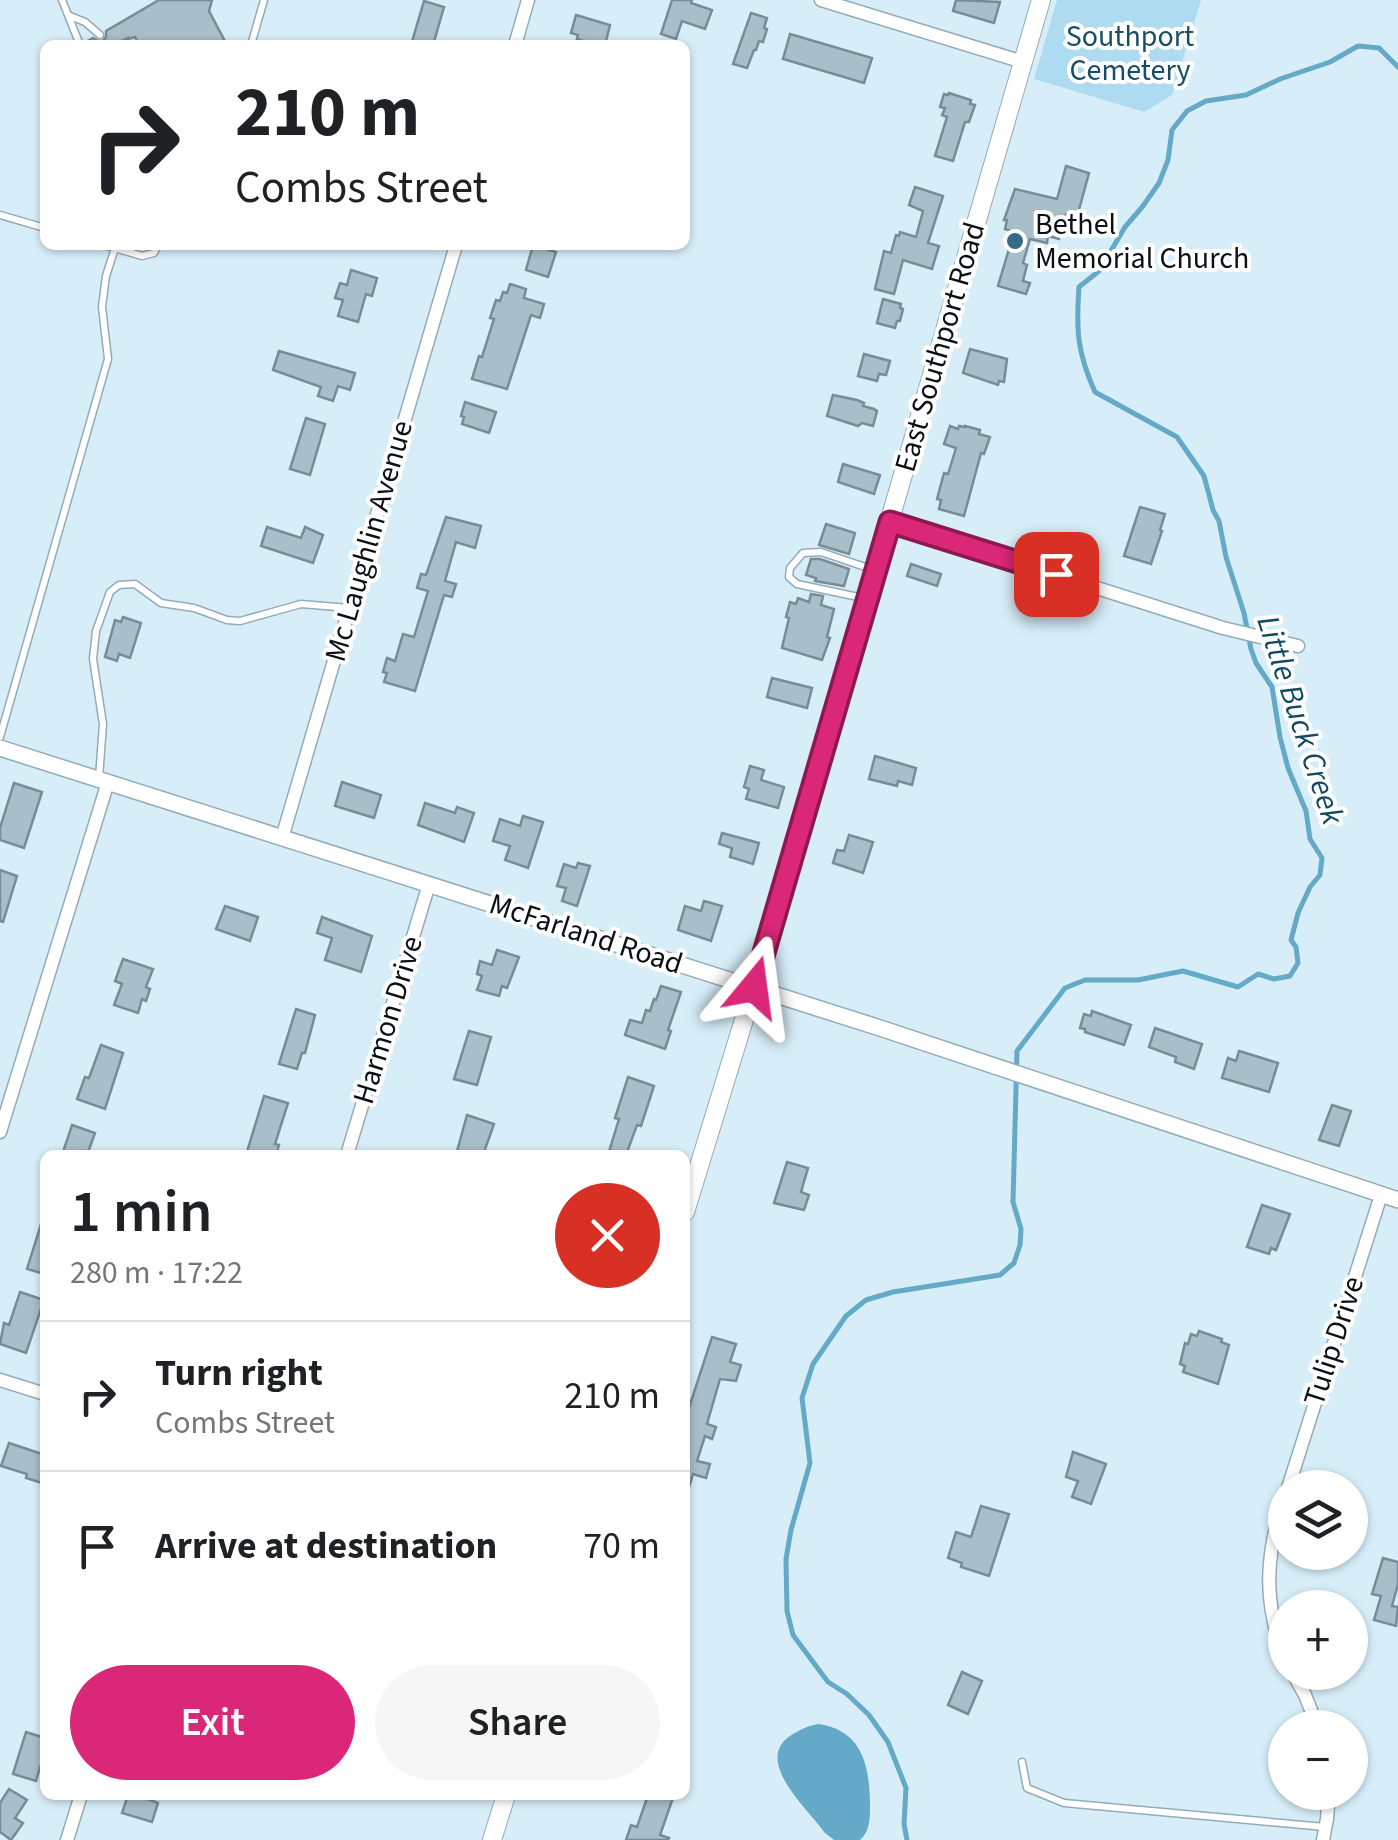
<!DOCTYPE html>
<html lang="en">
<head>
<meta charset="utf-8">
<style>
  body { margin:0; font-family:"Source Sans 3",sans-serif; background:#f6f6f6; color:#202124; height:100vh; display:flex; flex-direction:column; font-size:38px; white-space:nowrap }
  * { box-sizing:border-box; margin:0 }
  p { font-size:32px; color:#757577 }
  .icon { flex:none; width:55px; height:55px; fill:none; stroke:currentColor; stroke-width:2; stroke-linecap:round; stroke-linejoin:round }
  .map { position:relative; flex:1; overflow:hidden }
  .details { position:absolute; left:40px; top:1150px; width:650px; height:650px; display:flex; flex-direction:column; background:#fff; border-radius:15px; box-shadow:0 2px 8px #0004 }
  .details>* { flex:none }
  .guide { position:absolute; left:40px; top:40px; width:650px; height:210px; border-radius:15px; box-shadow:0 2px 8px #0004; background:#fff; color:#202124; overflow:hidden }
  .controls { position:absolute; left:1268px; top:1470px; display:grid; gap:20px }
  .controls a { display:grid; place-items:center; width:100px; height:100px; border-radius:50%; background:#fff; box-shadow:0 2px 8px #0004; font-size:50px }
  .pin { position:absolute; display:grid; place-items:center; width:85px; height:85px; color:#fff; margin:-42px; border-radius:20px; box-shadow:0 5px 15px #0006 }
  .me { position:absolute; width:110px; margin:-55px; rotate:16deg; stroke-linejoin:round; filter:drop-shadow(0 0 8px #0008) }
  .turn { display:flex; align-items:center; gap:35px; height:210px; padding:0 30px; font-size:45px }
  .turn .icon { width:130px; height:130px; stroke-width:2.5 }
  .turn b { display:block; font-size:70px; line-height:85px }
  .round { display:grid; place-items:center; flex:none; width:105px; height:105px; border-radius:52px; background:#f6f6f6 }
  .head { display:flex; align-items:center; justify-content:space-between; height:170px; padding:0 30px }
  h1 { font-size:60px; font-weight:600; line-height:75px }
  .primary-button { display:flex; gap:20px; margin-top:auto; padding:20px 30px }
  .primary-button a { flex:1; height:115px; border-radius:60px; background:#db2777; color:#fff; font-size:40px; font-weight:600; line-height:115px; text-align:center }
  .primary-button a+a { background:#f6f6f6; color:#202124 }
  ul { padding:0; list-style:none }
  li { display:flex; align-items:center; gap:30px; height:150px; padding:0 30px; border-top:2px solid #e0e0e0 }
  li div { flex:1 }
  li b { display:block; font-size:38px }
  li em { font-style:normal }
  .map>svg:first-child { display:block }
</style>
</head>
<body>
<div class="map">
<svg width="1398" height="1840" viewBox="0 0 1398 1840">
  <rect width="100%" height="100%" fill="#d7eef9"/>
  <path fill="#afdbf1" d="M 1057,0 L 1201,0 L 1172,95 L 1144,112 L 1034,79 Z"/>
  <path fill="#65a9c9" d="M 819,1724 C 862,1731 869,1764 870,1802 C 870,1816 871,1830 860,1840 L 834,1840 L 825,1833 C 808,1809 753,1761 790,1736 C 801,1729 807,1726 819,1724 Z"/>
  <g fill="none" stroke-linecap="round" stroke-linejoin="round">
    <path stroke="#65a9c9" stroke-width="5" d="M 907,1840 L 904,1824 L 906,1788 L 888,1742 L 869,1715 L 847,1694 L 828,1682 L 793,1635 L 787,1611 L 786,1559 L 791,1530 L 810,1463 L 802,1398 L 813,1364 L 846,1316 L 866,1300 L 893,1292 L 1000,1275 L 1014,1263 L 1020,1245 L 1021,1229 L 1013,1202 L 1017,1051 L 1065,988 L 1085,980 L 1138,980 L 1183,971 L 1238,987 L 1258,974 L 1274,979 L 1290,976 L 1298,963 L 1296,947 L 1291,940 L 1298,913 L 1310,887 L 1320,875 L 1322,858 L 1310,839 L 1306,811 L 1288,768 L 1280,737 L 1272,687 L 1256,663 L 1251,649 L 1244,613 L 1226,557 L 1219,521 L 1213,510 L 1204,476 L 1177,437 L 1095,392 C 1077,352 1076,330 1079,287 L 1099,271 L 1125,227 L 1143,206 L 1159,183 L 1168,160 L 1172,130 L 1187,111 L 1206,101 L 1246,95 L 1280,79 L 1330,62 L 1358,46 L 1379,48 L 1398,67"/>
  </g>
  <g fill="#a8bec9" stroke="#778c96" stroke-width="2.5">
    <path d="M 159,0 L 212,0 L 209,11 L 227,45 L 139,45 L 135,37 L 128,39 L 128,38 L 113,45 L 87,45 L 86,42 L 93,38 L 98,41 L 103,41 L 106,37 L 106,31 Z"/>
    <path d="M 672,0 L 692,0 L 691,3 L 712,10 L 705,29 L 682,21 L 676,39 L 661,34 Z"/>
    <path d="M 956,0 L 1000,2 L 994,23 L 953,11 Z"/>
    <path d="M 424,1 L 444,7 L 433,45 L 411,45 Z"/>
    <path d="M 751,13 L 767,18 L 764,28 L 767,29 L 763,42 L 759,41 L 756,50 L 754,50 L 747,68 L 733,64 Z"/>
    <path d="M 576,15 L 610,25 L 605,45 L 586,45 L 587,42 L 577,39 L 578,35 L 571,33 Z"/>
    <path d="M 790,34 L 872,58 L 864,83 L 783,59 Z"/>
    <path d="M 949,93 L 971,100 L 970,104 L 975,105 L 969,122 L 965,122 L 953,161 L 935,156 L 947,117 L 942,115 L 945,108 L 940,107 L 944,94 L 948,95 Z"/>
    <path d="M 1066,166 L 1089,173 L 1077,217 L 1066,214 L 1059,239 L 1048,236 L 1047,243 L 1030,239 L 1023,263 L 1027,265 L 1023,281 L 1030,283 L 1026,294 L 998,286 L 1014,232 L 1005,229 L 1007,220 L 1004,220 L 1015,189 L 1057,199 Z"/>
    <path d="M 915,187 L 943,196 L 928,243 L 939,246 L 932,269 L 903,260 L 894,294 L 875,289 L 884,251 L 891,253 L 896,235 L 899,236 L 900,232 L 916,237 L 923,211 L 909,205 Z"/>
    <path d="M 533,245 L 556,252 L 548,277 L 526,270 Z"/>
    <path d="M 351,270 L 377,278 L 372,296 L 366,294 L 358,322 L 338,316 L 343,300 L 335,298 L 340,283 L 347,285 Z"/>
    <path d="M 510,284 L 526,289 L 524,298 L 544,304 L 540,318 L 531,315 L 507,389 L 472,379 L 479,356 L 482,357 L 494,319 L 490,318 L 496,300 L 500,301 L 503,292 L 507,293 Z"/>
    <path d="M 883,299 L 901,304 L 900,308 L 903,309 L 900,321 L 897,321 L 895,328 L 877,323 Z"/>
    <path d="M 970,349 L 1007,359 L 1004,382 L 999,381 L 998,385 L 963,373 Z"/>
    <path d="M 279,351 L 355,373 L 350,390 L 338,386 L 333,401 L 318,396 L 321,387 L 273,370 Z"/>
    <path d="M 864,354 L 890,361 L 886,375 L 879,374 L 877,381 L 858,376 Z"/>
    <path d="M 833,395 L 857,400 L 864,403 L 863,406 L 874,409 L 877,411 L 873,426 L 862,423 L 858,426 L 827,416 Z"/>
    <path d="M 465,402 L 496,412 L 489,433 L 462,424 L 464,417 L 461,416 Z"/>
    <path d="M 306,418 L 325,424 L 310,475 L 290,469 Z"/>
    <path d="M 950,426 L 958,429 L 959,426 L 965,427 L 965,426 L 980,430 L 979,434 L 990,437 L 984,454 L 981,453 L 964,516 L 939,509 L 941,500 L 937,499 L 944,473 L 948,474 L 956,448 L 944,444 Z"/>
    <path d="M 843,464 L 880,475 L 874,494 L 838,482 Z"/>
    <path d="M 1140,507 L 1165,514 L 1160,530 L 1162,531 L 1151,564 L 1124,556 Z"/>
    <path d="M 446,517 L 481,526 L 475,548 L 456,542 L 445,581 L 456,584 L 452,597 L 444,595 L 415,691 L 384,682 L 387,673 L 383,672 L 387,658 L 395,661 L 403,634 L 414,637 L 428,591 L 417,588 L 421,574 L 426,575 Z"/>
    <path d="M 826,524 L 855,533 L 849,554 L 819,545 Z"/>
    <path d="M 267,527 L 301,538 L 305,527 L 323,535 L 313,563 L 261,546 Z"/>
    <path d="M 811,559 L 820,559 L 849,569 L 844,586 L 815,581 L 816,578 L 806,575 Z"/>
    <path d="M 911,564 L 941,574 L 937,586 L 907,576 Z"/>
    <path d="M 811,594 L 823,596 L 821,605 L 834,609 L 827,637 L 830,638 L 822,660 L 782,648 L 789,618 L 786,617 L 790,602 L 796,604 L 798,598 L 809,602 Z"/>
    <path d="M 123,617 L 141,623 L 130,658 L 119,654 L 117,661 L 105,657 L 115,620 L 121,622 Z"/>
    <path d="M 772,678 L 812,688 L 807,708 L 767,697 Z"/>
    <path d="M 875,756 L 916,768 L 912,785 L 898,781 L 897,786 L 869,779 Z"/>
    <path d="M 750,766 L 764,770 L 761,780 L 784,787 L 778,808 L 746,799 L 749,789 L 744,787 Z"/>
    <path d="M 342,782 L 381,795 L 374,818 L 335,806 Z"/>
    <path d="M 14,783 L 42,792 L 24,848 L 0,840 L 0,828 Z"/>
    <path d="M 425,803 L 455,813 L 457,807 L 474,813 L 464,842 L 418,825 Z"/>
    <path d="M 523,816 L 543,822 L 528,868 L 505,860 L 510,846 L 493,841 L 500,819 L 520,826 Z"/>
    <path d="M 722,833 L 759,843 L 753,864 L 730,857 L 732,848 L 719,844 Z"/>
    <path d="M 849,835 L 873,842 L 863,873 L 833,863 L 837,850 L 844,851 Z"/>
    <path d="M 578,863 L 590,866 L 577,906 L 562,901 L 566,888 L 557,886 L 564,864 L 576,868 Z"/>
    <path d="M 0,870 L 17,876 L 3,922 L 0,921 Z"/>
    <path d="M 704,901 L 722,906 L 711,941 L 678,930 L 685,906 L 701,911 Z"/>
    <path d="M 225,906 L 258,917 L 250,941 L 216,929 Z"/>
    <path d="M 322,917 L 372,936 L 361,972 L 325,960 L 332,938 L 317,933 Z"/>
    <path d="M 497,950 L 519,957 L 507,988 L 502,986 L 499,996 L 477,990 L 482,976 L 477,974 L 480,961 L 492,965 Z"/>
    <path d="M 123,959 L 153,969 L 146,987 L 150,989 L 146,1001 L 142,999 L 138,1013 L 114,1005 L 122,984 L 115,981 Z"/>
    <path d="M 661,986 L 681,992 L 668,1030 L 671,1031 L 665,1049 L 625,1035 L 630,1020 L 642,1023 L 646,1010 L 650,1011 L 654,999 L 656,1000 Z"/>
    <path d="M 296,1009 L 315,1015 L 305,1053 L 302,1053 L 297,1069 L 279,1064 Z"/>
    <path d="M 1092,1011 L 1131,1025 L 1124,1045 L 1085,1032 L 1085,1029 L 1080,1028 L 1084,1014 L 1091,1016 Z"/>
    <path d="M 1155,1028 L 1202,1044 L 1194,1069 L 1175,1062 L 1176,1057 L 1149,1047 Z"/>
    <path d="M 469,1031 L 491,1037 L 477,1085 L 454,1079 Z"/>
    <path d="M 101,1045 L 123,1053 L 105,1109 L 77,1099 L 85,1077 L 89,1078 Z"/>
    <path d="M 1239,1051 L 1278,1063 L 1269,1092 L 1222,1078 L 1228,1058 L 1236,1061 Z"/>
    <path d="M 628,1077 L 654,1086 L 641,1126 L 637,1125 L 626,1155 L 608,1155 L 619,1119 L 615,1118 Z"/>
    <path d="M 264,1096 L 288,1103 L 275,1144 L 279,1145 L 276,1155 L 246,1155 Z"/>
    <path d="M 1332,1105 L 1351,1111 L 1339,1146 L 1319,1140 Z"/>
    <path d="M 467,1115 L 494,1124 L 483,1155 L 456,1155 Z"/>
    <path d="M 72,1125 L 95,1133 L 87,1155 L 62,1155 Z"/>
    <path d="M 787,1162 L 808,1168 L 801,1192 L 809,1195 L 804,1210 L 774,1203 Z"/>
    <path d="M 1262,1205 L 1290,1214 L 1276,1250 L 1271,1248 L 1269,1254 L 1247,1247 Z"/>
    <path d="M 42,1221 L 45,1222 L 45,1274 L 27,1269 Z"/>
    <path d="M 20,1292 L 44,1300 L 26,1353 L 0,1344 L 4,1323 L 9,1325 Z"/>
    <path d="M 1199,1331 L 1222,1339 L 1221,1342 L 1229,1345 L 1218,1384 L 1183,1372 L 1185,1366 L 1180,1364 L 1185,1343 L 1188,1344 L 1191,1334 L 1197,1336 Z"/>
    <path d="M 712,1337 L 736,1344 L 730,1362 L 741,1365 L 736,1381 L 720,1379 L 707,1424 L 716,1427 L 712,1439 L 705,1436 L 697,1461 L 710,1464 L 706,1478 L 693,1474 L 688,1491 L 685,1490 L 685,1420 Z"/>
    <path d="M 9,1443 L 45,1455 L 45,1484 L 26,1478 L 27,1474 L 1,1466 Z"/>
    <path d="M 1073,1452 L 1106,1464 L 1091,1504 L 1072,1497 L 1078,1481 L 1066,1477 Z"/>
    <path d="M 981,1506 L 1009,1514 L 989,1576 L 961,1567 L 962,1563 L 948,1558 L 956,1532 L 971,1537 Z"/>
    <path d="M 1383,1558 L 1398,1562 L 1398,1584 L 1392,1606 L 1398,1607 L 1396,1626 L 1374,1620 L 1381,1596 L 1372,1594 Z"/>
    <path d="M 962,1672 L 982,1681 L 968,1714 L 948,1705 Z"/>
    <path d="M 26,1732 L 45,1738 L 45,1768 L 40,1767 L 36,1781 L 13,1774 Z"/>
    <path d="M 9,1789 L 27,1800 L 15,1818 L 23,1823 L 11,1840 L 0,1832 L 0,1803 Z"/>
    <path d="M 128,1795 L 149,1795 L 148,1799 L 158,1803 L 152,1822 L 122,1813 Z"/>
    <path d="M 648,1795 L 674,1795 L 660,1835 L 669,1838 L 668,1840 L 626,1840 L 631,1825 L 637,1827 Z"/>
  </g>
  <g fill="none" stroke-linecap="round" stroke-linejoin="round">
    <defs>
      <g id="service">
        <path d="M 62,0 L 80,45"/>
        <path d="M 70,16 L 85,22 L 100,35"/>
        <path d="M 251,45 L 264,0"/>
        <path d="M 0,215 L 45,228"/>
        <path d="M 104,245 L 142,256 L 154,253 L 158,245"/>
        <path d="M 863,598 L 797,584 L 789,577 L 790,568 L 803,553 L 821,552 L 874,570"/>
        <path d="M 0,737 L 108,359 L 102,307 L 106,276 L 116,245"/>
        <path d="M 99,778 L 103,724 L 93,659 L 96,631 L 110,592 L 119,585 L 135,584 L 161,603 L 194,608 L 227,620 L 240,621 L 301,604 L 349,608"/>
        <path d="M 1022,1762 L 1027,1788 L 1064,1803 L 1325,1827"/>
      </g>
      <g id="minor">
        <path d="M 821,0 L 1023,62"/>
        <path d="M 515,45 L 528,0"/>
        <path d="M 889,522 L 1223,628 L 1298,646"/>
        <path d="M 282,838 L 456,245"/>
        <path d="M 0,1132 L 108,782"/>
        <path d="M 347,1155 L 429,884"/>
        <path d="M 0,1380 L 45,1394"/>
        <path d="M 1288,1488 L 1381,1195"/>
        <path d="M 1285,1495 C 1266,1553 1262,1600 1285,1658"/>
        <path d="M 1292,1672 L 1305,1695 L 1318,1728"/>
        <path d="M 67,1840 L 81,1795"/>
        <path d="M 1323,1840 L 1327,1819 L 1329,1792"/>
      </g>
      <path id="tertiary" d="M 0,748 L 880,1028 L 1398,1200"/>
      <g id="secondary">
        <path d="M 685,1212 L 754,987 L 1041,0"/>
        <path d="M 492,1840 L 506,1795"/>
      </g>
    </defs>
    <use href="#service" stroke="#95abb6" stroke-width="9"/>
    <use href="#minor" stroke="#95abb6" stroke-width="15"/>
    <use href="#tertiary" stroke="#95abb6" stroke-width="18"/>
    <use href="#secondary" stroke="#95abb6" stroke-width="20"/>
    <use href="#service" stroke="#fff" stroke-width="6"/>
    <use href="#minor" stroke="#fff" stroke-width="12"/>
    <use href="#tertiary" stroke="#fff" stroke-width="15"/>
    <use href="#secondary" stroke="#fff" stroke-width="18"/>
  </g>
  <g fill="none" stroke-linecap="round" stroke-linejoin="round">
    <defs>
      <path id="route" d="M 754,987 L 890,522 L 1056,574"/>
    </defs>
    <use href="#route" stroke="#8e194d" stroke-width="25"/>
    <use href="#route" stroke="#db2777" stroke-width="18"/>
  </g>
  <circle fill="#336c86" stroke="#fff" stroke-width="4" cx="1015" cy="241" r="10"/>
  <g text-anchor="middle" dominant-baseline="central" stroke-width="8" stroke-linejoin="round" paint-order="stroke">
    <g font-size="30" fill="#154e65" stroke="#fff">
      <text x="1130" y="36">Southport<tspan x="1130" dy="34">Cemetery</tspan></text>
    </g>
    <g font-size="30" fill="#081014" stroke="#fff" text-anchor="start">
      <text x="1035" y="224">Bethel<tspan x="1035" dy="34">Memorial Church</tspan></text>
    </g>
    <g font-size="30" fill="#081014" stroke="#fff">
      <text transform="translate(940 347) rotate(-74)">East Southport Road</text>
      <text transform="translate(369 541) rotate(-74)">Mc Laughlin Avenue</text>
      <text transform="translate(586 934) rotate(18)">McFarland Road</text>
      <text transform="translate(388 1020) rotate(-73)">Harmon Drive</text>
      <text transform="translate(1334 1341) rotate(-72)">Tulip Drive</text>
    </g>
    <g font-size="32" font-style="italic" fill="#104a61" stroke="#fff">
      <text transform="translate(1300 720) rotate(72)">Little Buck Creek</text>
    </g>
  </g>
</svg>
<div class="controls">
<a><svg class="icon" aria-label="layers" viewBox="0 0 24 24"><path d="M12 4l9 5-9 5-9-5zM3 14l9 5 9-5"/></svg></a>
<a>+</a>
<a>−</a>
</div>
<div class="pin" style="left:1056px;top:574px;background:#d93025"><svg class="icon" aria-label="arrive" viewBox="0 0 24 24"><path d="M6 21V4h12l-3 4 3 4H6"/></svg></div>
<svg class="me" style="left:754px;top:987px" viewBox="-20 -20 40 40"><path d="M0-17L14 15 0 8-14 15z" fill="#db2777" stroke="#fff" stroke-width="4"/></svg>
<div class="guide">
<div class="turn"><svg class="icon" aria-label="right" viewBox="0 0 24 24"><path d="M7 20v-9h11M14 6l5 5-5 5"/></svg><div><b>210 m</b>Combs Street</div></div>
</div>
<section class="details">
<div class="head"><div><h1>1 min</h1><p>280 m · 17:22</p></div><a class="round" style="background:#d93025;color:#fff"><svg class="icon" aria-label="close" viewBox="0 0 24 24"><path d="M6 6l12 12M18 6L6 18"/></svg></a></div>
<ul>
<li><svg class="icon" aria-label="right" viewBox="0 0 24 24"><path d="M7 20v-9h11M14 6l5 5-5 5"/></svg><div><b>Turn right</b><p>Combs Street</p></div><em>210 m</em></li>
<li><svg class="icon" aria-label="arrive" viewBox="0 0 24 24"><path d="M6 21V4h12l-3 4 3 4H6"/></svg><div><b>Arrive at destination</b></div><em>70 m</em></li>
</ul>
<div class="primary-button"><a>Exit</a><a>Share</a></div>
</section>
</div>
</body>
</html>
